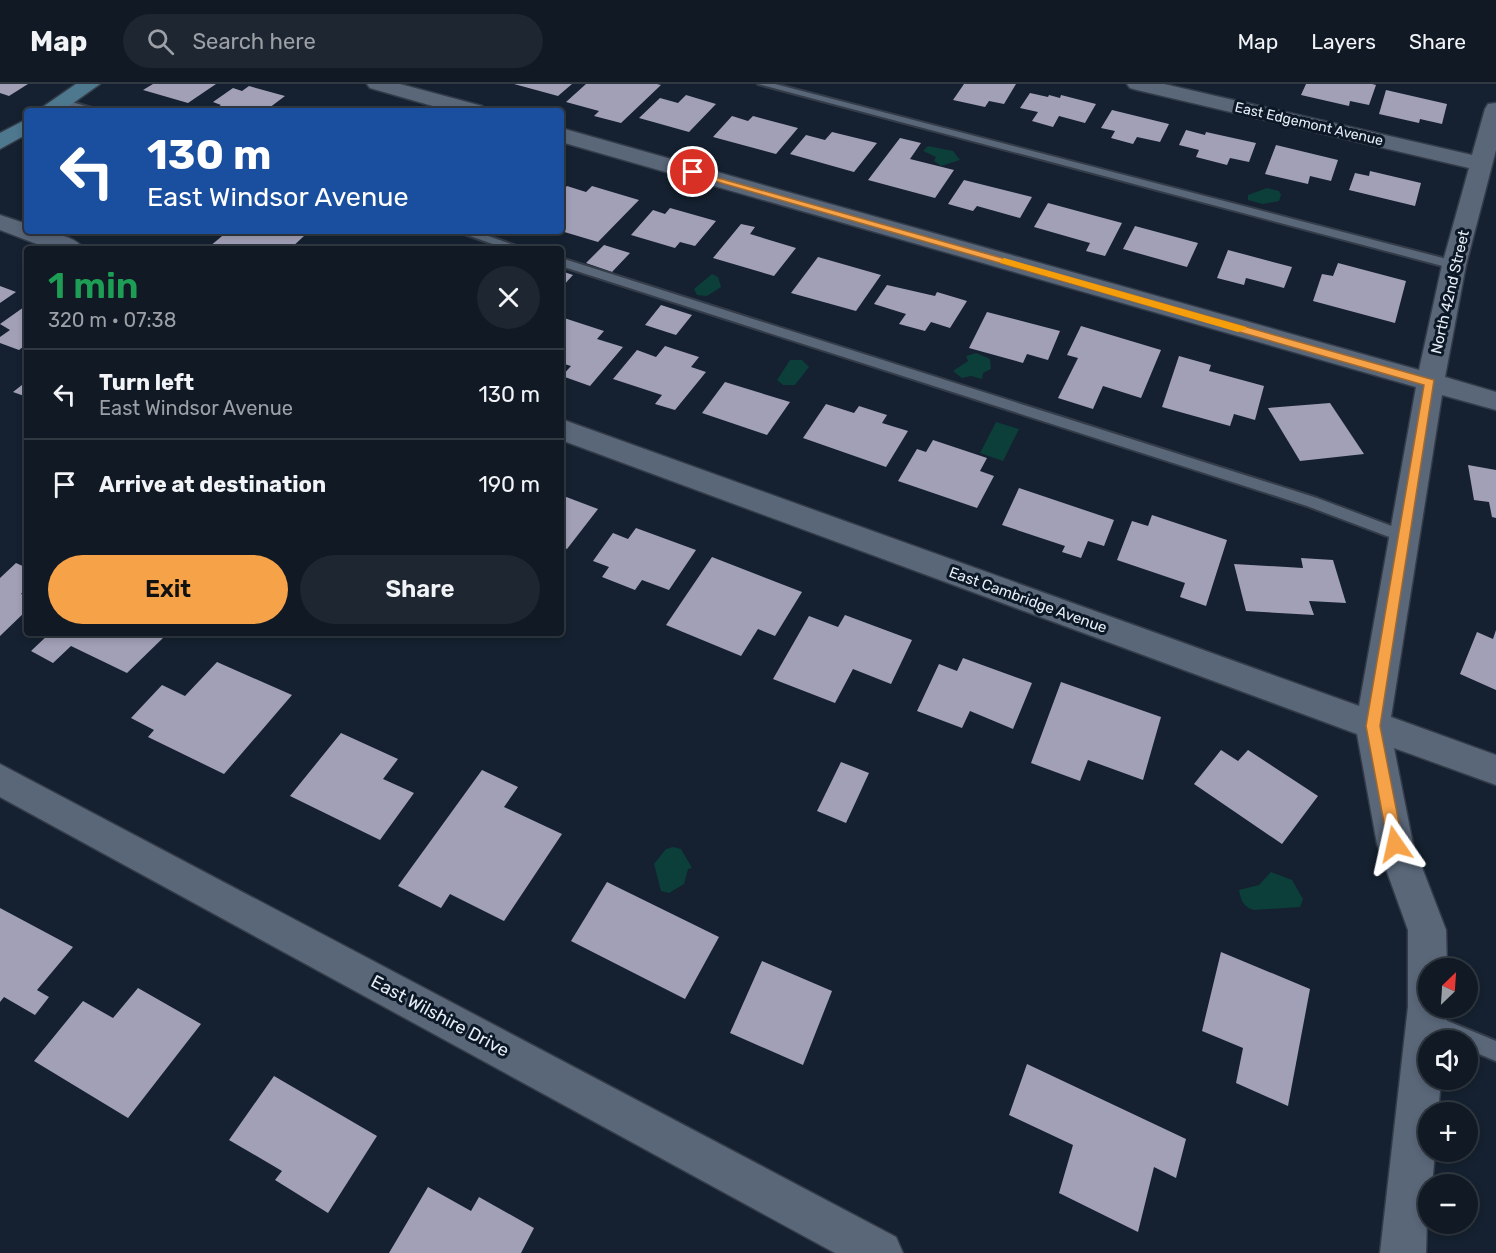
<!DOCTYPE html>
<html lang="en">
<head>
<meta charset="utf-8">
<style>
  body { margin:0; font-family:Rubik,sans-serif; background:#1e2631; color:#f1f3f6; height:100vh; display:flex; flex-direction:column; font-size:22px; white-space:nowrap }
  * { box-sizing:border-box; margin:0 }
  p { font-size:20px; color:#9ca0a6 }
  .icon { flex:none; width:33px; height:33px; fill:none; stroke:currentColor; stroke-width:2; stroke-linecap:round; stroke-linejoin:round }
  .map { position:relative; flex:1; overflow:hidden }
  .details { position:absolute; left:24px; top:162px; width:540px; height:390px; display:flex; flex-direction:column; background:#101924; border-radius:6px; box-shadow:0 3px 9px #0003,0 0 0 2px #303841 }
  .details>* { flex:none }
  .banner { position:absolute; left:24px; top:24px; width:540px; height:126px; border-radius:6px; box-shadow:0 3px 9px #0003,0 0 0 2px #303841; background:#1a4fa0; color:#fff; overflow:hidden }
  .needle { width:39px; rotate:25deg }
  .controls { position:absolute; left:1418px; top:874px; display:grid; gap:12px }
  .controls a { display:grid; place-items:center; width:60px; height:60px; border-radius:50%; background:#101924; box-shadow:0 3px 9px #0003,0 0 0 2px #303841; font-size:30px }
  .pin { position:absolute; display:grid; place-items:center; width:51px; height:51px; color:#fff; margin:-26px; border:3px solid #fff; border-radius:50%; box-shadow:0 2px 6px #0007 }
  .me { position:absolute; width:66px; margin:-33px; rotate:349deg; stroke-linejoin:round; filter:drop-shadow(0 0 4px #0008) }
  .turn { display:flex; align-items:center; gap:21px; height:126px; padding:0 24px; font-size:27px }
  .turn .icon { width:78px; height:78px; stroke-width:2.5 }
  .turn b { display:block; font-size:42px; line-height:51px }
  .round { display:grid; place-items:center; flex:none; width:63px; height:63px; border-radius:32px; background:#1e2631 }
  .headline { display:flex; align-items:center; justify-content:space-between; height:102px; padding:0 24px }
  h1 { font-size:36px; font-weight:600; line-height:45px; color:#1e9e55 }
  .cta { display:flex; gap:12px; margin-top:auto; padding:12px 24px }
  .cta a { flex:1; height:69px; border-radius:36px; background:#f6a248; color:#111; font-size:24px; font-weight:600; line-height:69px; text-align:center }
  .cta a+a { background:#1e2631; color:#f1f3f6 }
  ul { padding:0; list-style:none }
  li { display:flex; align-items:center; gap:18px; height:90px; padding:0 24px; border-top:2px solid #303841 }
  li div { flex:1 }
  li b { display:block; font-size:22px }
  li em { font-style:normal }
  header { display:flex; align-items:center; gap:36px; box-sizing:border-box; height:84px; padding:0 30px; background:#101924; border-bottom:2px solid #303841 }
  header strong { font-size:28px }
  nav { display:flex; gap:33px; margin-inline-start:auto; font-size:21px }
  .search { width:420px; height:54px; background:#1e2631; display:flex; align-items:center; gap:15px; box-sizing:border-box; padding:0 21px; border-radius:33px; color:#9ca0a6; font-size:22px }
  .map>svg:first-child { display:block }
</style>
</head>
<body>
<header>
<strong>Map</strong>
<div class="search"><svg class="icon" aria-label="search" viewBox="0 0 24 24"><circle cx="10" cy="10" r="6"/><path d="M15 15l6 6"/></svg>Search here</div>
<nav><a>Map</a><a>Layers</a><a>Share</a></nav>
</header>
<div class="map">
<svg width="1496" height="1169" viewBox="0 0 1496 1169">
  <rect width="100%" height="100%" fill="#152130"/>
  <g fill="#0c3e3a">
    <path d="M 928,62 L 953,67 L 960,76 L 941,82 L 934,77 L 936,73 L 923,67 Z"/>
    <path d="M 1267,104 L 1279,107 L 1281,111 L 1279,117 L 1263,120 L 1248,116 L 1248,111 Z"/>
    <path d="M 712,190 L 718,193 L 721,203 L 707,212 L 697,211 L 694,205 Z"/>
    <path d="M 976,269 L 990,275 L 991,285 L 983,289 L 982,295 L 971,292 L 962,294 L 953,287 L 968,277 L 966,272 Z"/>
    <path d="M 790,276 L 802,276 L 809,283 L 795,301 L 783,301 L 777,296 Z"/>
    <path d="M 996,338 L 1019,345 L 1003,377 L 980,369 Z"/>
    <path d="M 673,763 L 681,765 L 692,784 L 688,785 L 684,800 L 669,809 L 661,807 L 654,780 L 666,765 Z"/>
    <path d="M 1271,788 L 1292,796 L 1303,815 L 1300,823 L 1254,826 C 1243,823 1241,816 1239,806 L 1259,801 Z"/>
  </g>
  <g fill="#a2a0b7">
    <path d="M 0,0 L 28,0 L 9,12 L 0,9 Z"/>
    <path d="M 153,0 L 216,0 L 188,19 L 143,6 Z"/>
    <path d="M 514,0 L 572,0 L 558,12 Z"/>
    <path d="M 586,0 L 657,0 L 661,1 L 621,39 L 594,32 L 599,27 L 566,18 Z"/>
    <path d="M 964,0 L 1016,0 L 1004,20 L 989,17 L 985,23 L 953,16 Z"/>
    <path d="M 1306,0 L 1372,0 L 1376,1 L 1369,21 L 1350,17 L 1349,22 L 1301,11 Z"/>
    <path d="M 249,2 L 285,12 L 265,27 L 212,27 L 221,21 L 213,18 L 233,4 L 242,7 Z"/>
    <path d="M 1386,6 L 1447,20 L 1442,40 L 1420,35 L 1419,39 L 1379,30 Z"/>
    <path d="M 1030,9 L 1048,13 L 1049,11 L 1060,14 L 1061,11 L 1096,20 L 1085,39 L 1059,32 L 1053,43 L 1032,37 L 1038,28 L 1020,24 Z"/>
    <path d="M 686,11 L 716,20 L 689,48 L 639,34 L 660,14 L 678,19 Z"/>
    <path d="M 1112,26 L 1169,40 L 1160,58 L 1137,53 L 1133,60 L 1111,54 L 1115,47 L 1101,44 Z"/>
    <path d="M 732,32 L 748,37 L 753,32 L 798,44 L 776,70 L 713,53 Z"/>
    <path d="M 1186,46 L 1205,51 L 1206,48 L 1256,59 L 1249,78 L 1230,74 L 1227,81 L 1196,73 L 1199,66 L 1179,61 Z"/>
    <path d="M 832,48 L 877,59 L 854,88 L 790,70 L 806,51 L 825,56 Z"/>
    <path d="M 900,54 L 921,59 L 910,75 L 954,86 L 935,114 L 868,96 Z"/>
    <path d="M 1276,61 L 1338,76 L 1331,97 L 1310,92 L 1308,100 L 1265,90 Z"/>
    <path d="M 1370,87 L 1421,99 L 1415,122 L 1349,106 L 1355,89 L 1369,92 Z"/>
    <path d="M 964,96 L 1032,113 L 1020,134 L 977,122 L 973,127 L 948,120 Z"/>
    <path d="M 567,102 L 586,108 L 592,102 L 639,116 L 598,158 L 561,147 L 561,108 Z"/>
    <path d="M 1048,119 L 1122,139 L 1105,172 L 1086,167 L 1090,159 L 1034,143 Z"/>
    <path d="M 670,124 L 716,137 L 695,162 L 680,158 L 675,164 L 631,151 L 653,126 L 665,130 Z"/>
    <path d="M 741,140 L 755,143 L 750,150 L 796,164 L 774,192 L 713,174 Z"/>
    <path d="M 1135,142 L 1198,159 L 1187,183 L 1123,165 Z"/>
    <path d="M 228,147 L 285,147 L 304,152 L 290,165 L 217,165 L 209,163 Z"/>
    <path d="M 604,161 L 630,169 L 612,188 L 586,179 Z"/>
    <path d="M 1228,166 L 1292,183 L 1284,204 L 1246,194 L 1244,201 L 1217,194 Z"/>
    <path d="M 818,173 L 881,191 L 856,227 L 791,209 Z"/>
    <path d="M 1338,179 L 1406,197 L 1395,239 L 1313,217 L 1322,190 L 1333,192 Z"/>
    <path d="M 561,187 L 573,191 L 561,204 Z"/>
    <path d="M 887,201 L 935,212 L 937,208 L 967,217 L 950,244 L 931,238 L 925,247 L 899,240 L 906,230 L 874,220 Z"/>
    <path d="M 0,202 L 16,208 L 0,219 Z"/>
    <path d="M 661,221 L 692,231 L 676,251 L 645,241 Z"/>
    <path d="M 24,223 L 27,224 L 27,260 L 19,266 L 0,259 L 0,253 L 10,246 L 0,240 Z"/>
    <path d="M 987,228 L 1060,247 L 1048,276 L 1027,270 L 1023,279 L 969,264 Z"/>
    <path d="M 561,233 L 604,247 L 597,255 L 623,263 L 590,302 L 562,292 L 571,282 L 561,279 Z"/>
    <path d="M 1081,242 L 1161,266 L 1141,314 L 1103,302 L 1093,325 L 1058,314 L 1078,274 L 1067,271 Z"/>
    <path d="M 665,262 L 699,273 L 691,283 L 706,288 L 675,326 L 655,320 L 662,311 L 613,295 L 637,266 L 656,273 Z"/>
    <path d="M 1179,272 L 1211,281 L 1209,287 L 1264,302 L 1255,336 L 1234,330 L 1230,342 L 1162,323 Z"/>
    <path d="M 27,297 L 27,313 L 13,308 Z"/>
    <path d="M 725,298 L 790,318 L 767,351 L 702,329 Z"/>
    <path d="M 1330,319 L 1364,370 L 1300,377 L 1268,324 Z"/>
    <path d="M 826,320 L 854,329 L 859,322 L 887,331 L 882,339 L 908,347 L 886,383 L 803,354 Z"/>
    <path d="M 933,356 L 987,374 L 980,387 L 994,392 L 977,424 L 898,397 L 917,365 L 926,368 Z"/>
    <path d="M 1468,381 L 1496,386 L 1496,434 L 1492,433 L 1489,418 L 1474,416 Z"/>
    <path d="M 1019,404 L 1114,436 L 1104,462 L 1088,457 L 1081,474 L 1062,468 L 1065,462 L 1002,441 Z"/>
    <path d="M 561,411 L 598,425 L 567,465 L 561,462 Z"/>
    <path d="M 1152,431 L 1227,456 L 1206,522 L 1180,513 L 1185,499 L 1117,476 L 1132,437 L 1148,442 Z"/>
    <path d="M 636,444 L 696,466 L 669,506 L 642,496 L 635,506 L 602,493 L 609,483 L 593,477 L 613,449 L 628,455 Z"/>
    <path d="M 712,473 L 802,508 L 775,552 L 758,545 L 741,572 L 666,541 Z"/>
    <path d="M 1301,474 L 1333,476 L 1346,519 L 1309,517 L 1314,531 L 1246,527 L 1234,480 L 1303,484 Z"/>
    <path d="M 16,479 L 27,484 L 27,503 L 21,510 L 27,512 L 27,526 L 0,552 L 0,494 Z"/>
    <path d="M 845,531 L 912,556 L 891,600 L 853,585 L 835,619 L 773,595 L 809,532 L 838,543 Z"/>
    <path d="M 1496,546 L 1496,606 L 1460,590 L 1477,548 L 1493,555 Z"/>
    <path d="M 50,549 L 156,549 L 164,553 L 127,589 L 71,562 L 53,579 L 31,567 Z"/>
    <path d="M 963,574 L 1032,599 L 1013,645 L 970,627 L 962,644 L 917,627 L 939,580 L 957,587 Z"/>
    <path d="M 217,578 L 292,611 L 224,690 L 148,653 L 154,646 L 131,634 L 162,601 L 185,612 Z"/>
    <path d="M 1061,598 L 1161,633 L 1143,696 L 1088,676 L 1080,697 L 1031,679 Z"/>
    <path d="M 341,649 L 398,675 L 383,695 L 414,709 L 380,756 L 290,712 Z"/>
    <path d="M 1221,666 L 1238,677 L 1248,666 L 1318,712 L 1282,760 L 1194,700 Z"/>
    <path d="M 841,678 L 869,689 L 846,739 L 817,727 Z"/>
    <path d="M 482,686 L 518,703 L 504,723 L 562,750 L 504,837 L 450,810 L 441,824 L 398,802 Z"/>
    <path d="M 607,798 L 719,853 L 685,915 L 571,857 Z"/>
    <path d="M 0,824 L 73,863 L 37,906 L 49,913 L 35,931 L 4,913 L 0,918 Z"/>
    <path d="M 1221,868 L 1310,905 L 1288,1022 L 1236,999 L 1243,964 L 1202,947 Z"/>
    <path d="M 762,877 L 832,907 L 803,981 L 730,949 Z"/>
    <path d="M 138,904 L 201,940 L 128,1034 L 34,977 L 83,917 L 113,934 Z"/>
    <path d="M 1027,980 L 1186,1055 L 1176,1094 L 1154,1083 L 1138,1148 L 1059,1109 L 1073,1061 L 1009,1031 Z"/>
    <path d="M 274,992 L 377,1052 L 328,1129 L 275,1096 L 282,1087 L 229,1056 Z"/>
    <path d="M 428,1103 L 471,1127 L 479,1113 L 534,1144 L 521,1169 L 389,1169 Z"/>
  </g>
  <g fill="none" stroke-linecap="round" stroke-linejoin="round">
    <defs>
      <g id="service">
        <path d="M 758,0 L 775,0 L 1458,178 L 1460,181 L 1458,184 L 1450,184 Z"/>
        <path d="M 62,15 L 95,25 L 96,27 L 80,27 L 58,20 L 58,16 Z"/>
        <path d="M 456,147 L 474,147 L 525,165 L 507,165 Z"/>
        <path d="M 561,174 L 1317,414 L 1410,449 L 1413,453 L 1405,459 L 1400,457 L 1307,422 L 561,182 Z"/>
        <path d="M 1428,929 L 1496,957 L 1496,977 L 1467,965 L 1467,957 L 1447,957 L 1421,946 L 1418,939 L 1421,932 Z"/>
      </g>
      <g id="minor">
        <path d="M 367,0 L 400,0 L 482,22 L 485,27 L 450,27 L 370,4 Z"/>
        <path d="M 1127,0 L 1164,0 L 1472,71 L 1485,25 L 1488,20 L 1496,19 L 1496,66 L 1466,181 L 1445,293 L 1496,308 L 1496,326 L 1442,311 L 1391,633 L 1496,671 L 1496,701 L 1394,664 L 1413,760 L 1446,846 L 1447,885 L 1428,885 L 1428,924 L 1448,924 L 1445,957 L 1428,957 L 1428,996 L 1441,996 L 1438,1029 L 1428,1029 L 1428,1068 L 1435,1068 L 1432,1101 L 1428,1101 L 1426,1169 L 1380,1169 L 1408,923 L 1408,846 L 1377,760 L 1357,650 L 561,356 L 561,335 L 1359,622 L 1416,303 L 561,58 L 561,44 L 1419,286 L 1442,181 L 1469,84 L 1137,6 L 1130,4 Z"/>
        <path d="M 0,131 L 27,140 L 27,147 C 44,147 74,150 84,165 L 50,165 L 0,146 Z"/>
        <path d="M 0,680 L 896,1153 L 903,1169 L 835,1169 L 0,713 Z"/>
      </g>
      <g id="secondary">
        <path d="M 76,0 L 100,0 L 62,27 L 37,27 Z"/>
        <path d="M 27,35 L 27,50 L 0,65 L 0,49 Z"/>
      </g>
    </defs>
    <use href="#service" stroke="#343c49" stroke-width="4"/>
    <use href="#minor" stroke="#343c49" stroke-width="3"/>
    <use href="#secondary" stroke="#343c49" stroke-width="3"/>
    <use href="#service" fill="#596779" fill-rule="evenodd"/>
    <use href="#minor" fill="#596779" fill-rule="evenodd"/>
    <use href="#secondary" fill="#4e788e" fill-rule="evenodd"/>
  </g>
  <path fill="#f6a248" stroke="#a0692f" stroke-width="1.5" d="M 690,86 L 1434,296 L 1380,642 L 1403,760 L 1401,765 L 1395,767 L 1390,765 L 1388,760 L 1366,642 L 1424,301 L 690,90 Z"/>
  <path fill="#f59e0b" d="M 1004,174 L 1246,243 L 1247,245 L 1238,248 L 1001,179 L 999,177 Z"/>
  <g text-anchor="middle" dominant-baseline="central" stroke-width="6" stroke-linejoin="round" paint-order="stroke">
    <g font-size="14" fill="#e5edf7" stroke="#0c1826">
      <text transform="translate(1309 40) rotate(13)">East Edgemont Avenue</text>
    </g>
    <g font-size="15" fill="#e5edf7" stroke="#0c1826">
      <text transform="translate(1450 208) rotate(-77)">North 42nd Street</text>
      <text transform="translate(1028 516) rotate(20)">East Cambridge Avenue</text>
    </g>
    <g font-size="18" fill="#e5edf7" stroke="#0c1826">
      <text transform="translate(440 932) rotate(28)">East Wilshire Drive</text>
    </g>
  </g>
</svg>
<div class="controls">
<a><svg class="needle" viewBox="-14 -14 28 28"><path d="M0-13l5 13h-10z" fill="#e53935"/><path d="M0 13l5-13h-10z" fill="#9ca0a6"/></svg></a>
<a><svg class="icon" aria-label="sound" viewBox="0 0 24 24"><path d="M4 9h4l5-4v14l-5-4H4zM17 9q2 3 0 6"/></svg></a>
<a>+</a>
<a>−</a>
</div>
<div class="pin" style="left:693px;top:88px;background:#d93025"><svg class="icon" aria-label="arrive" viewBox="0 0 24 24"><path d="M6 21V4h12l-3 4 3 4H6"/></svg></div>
<svg class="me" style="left:1395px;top:760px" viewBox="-20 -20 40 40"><path d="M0-17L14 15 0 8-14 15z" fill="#f6a248" stroke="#fff" stroke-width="4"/></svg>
<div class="banner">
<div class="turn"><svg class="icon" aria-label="left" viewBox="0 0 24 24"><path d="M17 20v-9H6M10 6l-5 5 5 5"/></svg><div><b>130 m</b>East Windsor Avenue</div></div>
</div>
<section class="details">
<div class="headline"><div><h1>1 min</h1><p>320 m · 07:38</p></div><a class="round"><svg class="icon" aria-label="close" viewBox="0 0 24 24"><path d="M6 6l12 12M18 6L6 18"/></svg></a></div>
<ul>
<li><svg class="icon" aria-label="left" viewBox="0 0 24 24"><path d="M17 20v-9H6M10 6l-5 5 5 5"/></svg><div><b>Turn left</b><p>East Windsor Avenue</p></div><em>130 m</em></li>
<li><svg class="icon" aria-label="arrive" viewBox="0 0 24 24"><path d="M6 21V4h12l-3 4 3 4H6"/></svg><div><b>Arrive at destination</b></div><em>190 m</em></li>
</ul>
<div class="cta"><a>Exit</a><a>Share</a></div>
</section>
</div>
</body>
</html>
